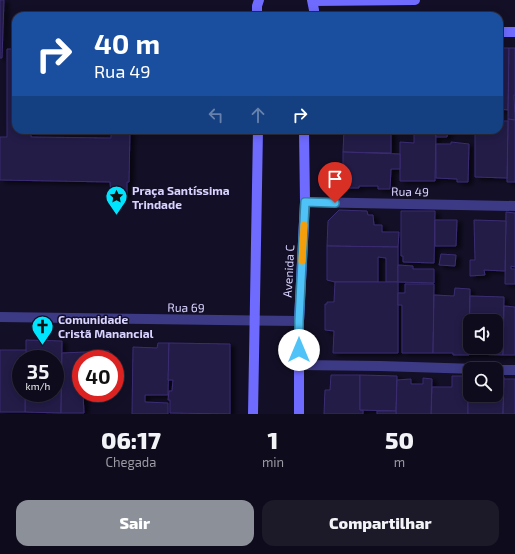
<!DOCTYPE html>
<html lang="pt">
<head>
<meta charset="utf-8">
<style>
  body { margin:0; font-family:"Exo 2",sans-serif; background:#1c1929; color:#f1f3f6; height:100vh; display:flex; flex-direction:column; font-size:15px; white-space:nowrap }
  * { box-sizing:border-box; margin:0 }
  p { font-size:13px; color:#9b9ba3 }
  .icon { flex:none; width:22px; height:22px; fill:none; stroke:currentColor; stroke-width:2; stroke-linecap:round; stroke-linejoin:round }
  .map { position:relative; height:414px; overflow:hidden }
  .panel { display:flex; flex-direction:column; background:#0e0b1c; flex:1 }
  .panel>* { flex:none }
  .top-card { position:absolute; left:12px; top:12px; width:491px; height:122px; border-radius:12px; box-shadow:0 2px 10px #0003,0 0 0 1px #2e2b3b; background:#1a4fa0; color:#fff; overflow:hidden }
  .buttons { position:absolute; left:463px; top:314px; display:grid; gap:8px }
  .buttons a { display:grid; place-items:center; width:40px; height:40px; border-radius:8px; background:#0e0b1c; box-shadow:0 2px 10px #0003,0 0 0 1px #2e2b3b; font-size:20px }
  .speed { position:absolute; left:12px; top:350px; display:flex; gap:8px; font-size:20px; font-weight:700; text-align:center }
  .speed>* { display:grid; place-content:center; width:52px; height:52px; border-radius:50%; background:#0e0b1c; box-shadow:0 2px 10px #0003,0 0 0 1px #2e2b3b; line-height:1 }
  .speed small { font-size:10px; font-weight:400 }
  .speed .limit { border:6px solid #d22; background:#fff; color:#111 }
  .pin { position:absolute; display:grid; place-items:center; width:34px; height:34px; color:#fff; margin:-41px -17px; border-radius:50% 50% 50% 0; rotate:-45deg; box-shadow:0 0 4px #0007 }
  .pin .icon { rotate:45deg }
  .me { position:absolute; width:44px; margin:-22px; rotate:0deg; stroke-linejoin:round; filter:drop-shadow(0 0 3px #0008) }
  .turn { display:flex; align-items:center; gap:14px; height:84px; padding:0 16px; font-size:18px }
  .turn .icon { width:52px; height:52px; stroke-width:2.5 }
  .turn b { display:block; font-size:28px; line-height:34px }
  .lanes { display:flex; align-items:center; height:38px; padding:0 16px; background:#0003; justify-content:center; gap:20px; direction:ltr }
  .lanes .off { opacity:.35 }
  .eta { display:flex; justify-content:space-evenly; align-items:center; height:68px; text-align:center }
  .eta b { font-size:24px; font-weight:800; line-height:28px }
  .primary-button { display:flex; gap:8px; margin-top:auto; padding:8px 16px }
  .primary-button a { flex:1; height:46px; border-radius:12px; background:#8c9099; color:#fff; font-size:16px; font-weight:800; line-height:46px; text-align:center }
  .primary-button a+a { background:#1c1929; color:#f1f3f6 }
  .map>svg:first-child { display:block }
</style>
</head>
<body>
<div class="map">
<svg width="515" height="414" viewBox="0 0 515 414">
  <defs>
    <filter id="shadow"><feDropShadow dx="4.5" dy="2.5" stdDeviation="2" flood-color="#0009"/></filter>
  </defs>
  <rect width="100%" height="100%" fill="#130f26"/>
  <g fill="#241b47" stroke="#3b2d73" fill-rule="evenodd" filter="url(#shadow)">
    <path d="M 0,0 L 4,0 L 2,58 L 0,58 Z"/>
    <path d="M 499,48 L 509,48 L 508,110 L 499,109 Z"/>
    <path d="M 509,48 L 515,48 L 515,95 L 514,95 L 515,120 L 508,119 Z"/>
    <path d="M 7,49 L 16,49 L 16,130 L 31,130 L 31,137 L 111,138 L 111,130 L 130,130 L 129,182 L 127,182 L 127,196 L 111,195 L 110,182 L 0,180 L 0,137 L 7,137 Z"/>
    <path d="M 508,119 L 515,120 L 515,182 L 507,182 Z"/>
    <path d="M 499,121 L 508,121 L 507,178 L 475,177 L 475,130 L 487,130 L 487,132 L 498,132 Z"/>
    <path d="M 344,130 L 391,130 L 391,153 L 343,152 Z"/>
    <path d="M 414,130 L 436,130 L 435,181 L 400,181 L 400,142 L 414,143 Z"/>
    <path d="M 436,130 L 448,130 L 447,137 L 436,137 Z"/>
    <path d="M 451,142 L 469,144 L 468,182 L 457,182 L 457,179 L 436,178 L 436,144 L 451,144 Z"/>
    <path d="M 343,152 L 400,154 L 400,169 L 391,169 L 390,189 L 378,189 L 378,186 L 359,186 L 359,188 L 343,188 Z"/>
    <path d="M 339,210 L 367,211 L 368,215 L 373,215 L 374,225 L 382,225 L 382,232 L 399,232 L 398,247 L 327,246 L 328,221 Z"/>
    <path d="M 401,211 L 435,211 L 434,263 L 403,262 L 403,256 L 401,256 Z"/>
    <path d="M 506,212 L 515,213 L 515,267 L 511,266 L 511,269 L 515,269 L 515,284 L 505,284 Z"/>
    <path d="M 435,220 L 457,220 L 456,246 L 435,246 Z"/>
    <path d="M 474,220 L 506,221 L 505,271 L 484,270 L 485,275 L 470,276 L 470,260 L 475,260 Z"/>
    <path d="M 327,246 L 398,247 L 398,282 L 386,282 L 386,258 L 378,257 L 378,282 L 335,282 L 327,280 Z"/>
    <path d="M 441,254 L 456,255 L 455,266 L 439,265 Z"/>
    <path d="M 398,265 L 413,266 L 413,269 L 434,269 L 434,283 L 398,282 Z"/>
    <path d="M 335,282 L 398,282 L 398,353 L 333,353 L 334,331 L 325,330 L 325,304 L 327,304 L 327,302 L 334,302 Z"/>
    <path d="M 405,284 L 434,284 L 433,353 L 402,353 L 402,305 L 398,305 L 398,293 L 405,293 Z"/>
    <path d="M 455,288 L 470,289 L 469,355 L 453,355 L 453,353 L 433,353 L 434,295 L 454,296 Z"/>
    <path d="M 470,296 L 504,297 L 503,355 L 469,354 ZM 470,321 L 496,321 L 496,347 L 470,347 Z"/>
    <path d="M 504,306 L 515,307 L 515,355 L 503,355 Z"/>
    <path d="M 26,340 L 62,341 L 61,413 L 25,412 L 25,393 L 55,393 L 55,359 L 26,359 Z"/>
    <path d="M 158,343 L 169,343 L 168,395 L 145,395 L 145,402 L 168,403 L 168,414 L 132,414 L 133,347 L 157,348 Z"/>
    <path d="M 169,343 L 230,344 L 230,414 L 170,413 L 170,400 L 168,400 L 169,391 L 172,391 L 173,380 L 168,380 Z"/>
    <path d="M 0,350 L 26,350 L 26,359 L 21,359 L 21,393 L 25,393 L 25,412 L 0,412 Z"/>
    <path d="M 109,351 L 109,359 L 81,359 L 81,393 L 83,393 L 84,413 L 61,413 L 62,353 Z"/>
    <path d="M 331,375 L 360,375 L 360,410 L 363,410 L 363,414 L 324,414 L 325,390 L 330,390 Z"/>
    <path d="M 360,375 L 397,376 L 396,411 L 360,410 Z"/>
    <path d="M 452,376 L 468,376 L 468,414 L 431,414 L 432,387 L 452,387 Z"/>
    <path d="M 468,376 L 470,376 L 470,395 L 496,395 L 496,377 L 504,377 L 503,414 L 468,414 Z"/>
    <path d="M 423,378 L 432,379 L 431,414 L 396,414 L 397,380 L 411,379 L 411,384 L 423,384 Z"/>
    <path d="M 504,379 L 515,379 L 515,414 L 503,414 Z"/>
    <rect x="377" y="411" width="19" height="3"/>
  </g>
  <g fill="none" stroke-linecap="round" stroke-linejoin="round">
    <g stroke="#3d3a85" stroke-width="10">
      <path d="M 305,202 L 515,206"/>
      <path d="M 0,317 L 299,321"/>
      <path d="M 299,365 L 380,366 L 477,369"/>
      <path d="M 496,370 L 515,370"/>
    </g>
    <g stroke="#6f6bff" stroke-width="10">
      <path d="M 312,0 L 314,10 L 314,16"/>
      <path d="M 313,1 L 415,0"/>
      <path d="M 257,16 L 257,6 L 259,0"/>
      <path d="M 499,32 L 515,32"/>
      <path d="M 253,414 L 258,130"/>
      <path d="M 299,414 L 299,321 L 305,202 L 304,130"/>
    </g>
  </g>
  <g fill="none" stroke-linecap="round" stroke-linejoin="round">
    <defs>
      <path id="route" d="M 299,350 L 299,321 L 305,202 L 335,203"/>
    </defs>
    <use href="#route" stroke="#337fa1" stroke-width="10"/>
    <use href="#route" stroke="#4fc3f7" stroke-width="7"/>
    <path stroke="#f59e0b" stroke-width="7" d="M 302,261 L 304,225"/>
  </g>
  <defs>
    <symbol id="sight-pin" viewBox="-11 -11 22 30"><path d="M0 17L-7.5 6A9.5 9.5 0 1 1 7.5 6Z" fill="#00e5ff" stroke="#130f26"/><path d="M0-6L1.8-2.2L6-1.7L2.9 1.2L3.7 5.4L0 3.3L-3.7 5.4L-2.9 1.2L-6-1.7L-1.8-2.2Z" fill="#111"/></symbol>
    <symbol id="church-pin" viewBox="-11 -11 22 30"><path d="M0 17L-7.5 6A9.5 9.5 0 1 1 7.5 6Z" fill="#00e5ff" stroke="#130f26"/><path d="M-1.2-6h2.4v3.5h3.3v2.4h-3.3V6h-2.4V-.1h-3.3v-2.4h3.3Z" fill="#111"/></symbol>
  </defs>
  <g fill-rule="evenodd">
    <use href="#sight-pin" x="104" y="184" width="25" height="34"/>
    <use href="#church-pin" x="30" y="314" width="25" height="34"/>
  </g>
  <g text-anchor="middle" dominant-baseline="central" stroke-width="3" stroke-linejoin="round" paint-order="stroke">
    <g font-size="12" font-weight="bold" fill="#d9d4ff" stroke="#130f26" text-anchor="start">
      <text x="132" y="190">Praça Santíssima<tspan x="132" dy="14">Trindade</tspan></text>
      <text x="58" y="319">Comunidade<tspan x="58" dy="14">Cristã Manancial</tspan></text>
    </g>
    <g font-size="12" fill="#d9d4ff" stroke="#130f26">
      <text transform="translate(410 191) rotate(1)">Rua 49</text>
      <text transform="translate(288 271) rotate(-87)">Avenida C</text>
      <text transform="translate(186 307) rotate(1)">Rua 69</text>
    </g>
  </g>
</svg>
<div class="buttons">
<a><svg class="icon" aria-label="sound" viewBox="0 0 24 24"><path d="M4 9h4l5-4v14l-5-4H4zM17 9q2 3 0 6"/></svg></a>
<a><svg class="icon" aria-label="search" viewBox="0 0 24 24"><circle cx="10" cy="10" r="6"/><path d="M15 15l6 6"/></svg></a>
</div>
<div class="speed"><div>35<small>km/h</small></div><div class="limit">40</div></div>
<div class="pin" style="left:335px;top:203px;background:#d93025"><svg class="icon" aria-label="arrive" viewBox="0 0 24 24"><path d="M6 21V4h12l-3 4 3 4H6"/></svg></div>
<svg class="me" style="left:299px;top:350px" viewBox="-20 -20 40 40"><circle r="19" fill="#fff"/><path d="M0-13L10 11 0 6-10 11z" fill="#4fc3f7"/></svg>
<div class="top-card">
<div class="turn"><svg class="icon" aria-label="right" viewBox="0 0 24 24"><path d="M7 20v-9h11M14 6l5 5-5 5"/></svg><div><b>40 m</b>Rua 49</div></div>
<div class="lanes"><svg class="icon off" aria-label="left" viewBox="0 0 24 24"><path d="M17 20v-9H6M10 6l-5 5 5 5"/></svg><svg class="icon off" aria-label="ahead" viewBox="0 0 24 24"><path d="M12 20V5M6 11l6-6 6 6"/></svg><svg class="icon" aria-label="right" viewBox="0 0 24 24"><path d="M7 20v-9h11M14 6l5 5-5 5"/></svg></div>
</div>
</div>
<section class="panel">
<div class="eta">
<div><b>06:17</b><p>Chegada</p></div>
<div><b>1</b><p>min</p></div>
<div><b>50</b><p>m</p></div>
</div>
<div class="primary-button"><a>Sair</a><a>Compartilhar</a></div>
</section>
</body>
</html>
